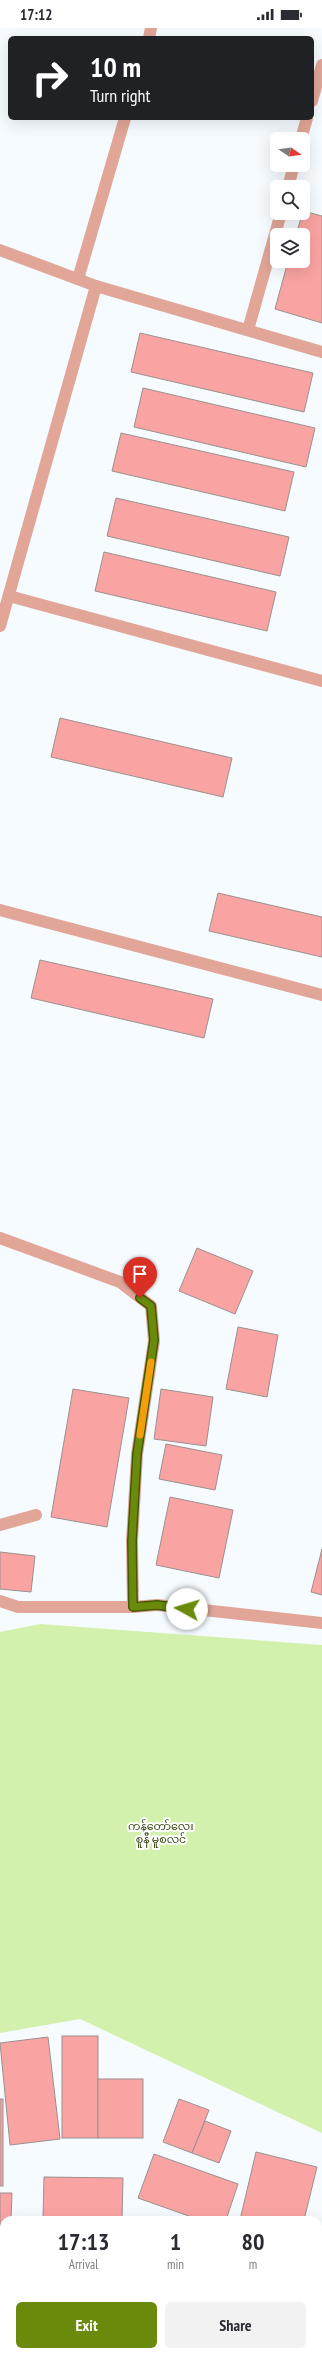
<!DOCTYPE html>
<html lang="en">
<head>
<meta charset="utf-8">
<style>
  body { margin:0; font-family:"PT Sans Narrow","Noto Sans Myanmar",sans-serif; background:#f2f2f3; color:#2b2b33; height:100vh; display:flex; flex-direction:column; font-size:15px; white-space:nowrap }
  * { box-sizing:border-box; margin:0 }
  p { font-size:13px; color:#7c7c81 }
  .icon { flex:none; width:22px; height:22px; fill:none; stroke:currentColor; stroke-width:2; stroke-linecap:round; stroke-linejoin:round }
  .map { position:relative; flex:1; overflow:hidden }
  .panel { position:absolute; left:0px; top:2188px; width:322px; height:140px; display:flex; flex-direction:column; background:#fff; border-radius:12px 12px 0 0; box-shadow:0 4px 16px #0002 }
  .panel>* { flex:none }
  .hud { position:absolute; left:8px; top:8px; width:306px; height:84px; border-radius:6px; box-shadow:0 4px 16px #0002; background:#202124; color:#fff; overflow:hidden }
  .needle { width:26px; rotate:103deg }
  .buttons { position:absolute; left:270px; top:104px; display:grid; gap:8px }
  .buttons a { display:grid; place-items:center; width:40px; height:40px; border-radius:6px; background:#fff; box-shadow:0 4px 16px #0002; font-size:20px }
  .pin { position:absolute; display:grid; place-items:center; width:34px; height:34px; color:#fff; margin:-41px -17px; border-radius:50% 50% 50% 0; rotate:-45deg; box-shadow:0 0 4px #0007 }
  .pin .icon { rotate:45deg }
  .me { position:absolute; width:44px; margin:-22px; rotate:276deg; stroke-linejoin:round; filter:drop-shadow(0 0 3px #0008) }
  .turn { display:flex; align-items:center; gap:14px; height:84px; padding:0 16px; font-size:18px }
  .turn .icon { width:52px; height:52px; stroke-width:2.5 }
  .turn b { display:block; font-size:28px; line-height:34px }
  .eta { display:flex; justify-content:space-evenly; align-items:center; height:68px; text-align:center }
  .eta b { font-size:24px; font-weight:600; line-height:28px }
  .primary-button { display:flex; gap:8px; margin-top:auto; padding:8px 16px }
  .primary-button a { flex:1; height:46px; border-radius:6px; background:#6a8a0b; color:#fff; font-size:16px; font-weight:600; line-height:46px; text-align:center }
  .primary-button a+a { background:#f2f2f3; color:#2b2b33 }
  .status { display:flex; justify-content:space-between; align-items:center; height:28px; padding:0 20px; background:#fff; direction:ltr }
  .status svg { height:11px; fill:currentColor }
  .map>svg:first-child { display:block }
</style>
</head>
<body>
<div class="status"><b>17:12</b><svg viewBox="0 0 49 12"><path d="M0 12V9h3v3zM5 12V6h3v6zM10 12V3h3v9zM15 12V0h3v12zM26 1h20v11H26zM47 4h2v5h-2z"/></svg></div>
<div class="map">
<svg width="322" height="2328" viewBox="0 0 322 2328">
  <rect width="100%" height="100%" fill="#f6fbff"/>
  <path fill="#d3f1ac" d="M 40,1596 L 322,1617 L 322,2105 L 80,1991 L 0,2005 L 0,1604 Z"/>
  <g fill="#f9a4a2" stroke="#9b908f">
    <path d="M 303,183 L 322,188 L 322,295 L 275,281 L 288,233 L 303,233 L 303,207 L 296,207 Z"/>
    <path d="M 140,305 L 313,345 L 304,384 L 131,344 Z"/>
    <path d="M 143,360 L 315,400 L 306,439 L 134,399 Z"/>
    <path d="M 121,405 L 294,444 L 285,483 L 112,443 Z"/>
    <path d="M 116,470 L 289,509 L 280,548 L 107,508 Z"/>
    <path d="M 104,524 L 276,564 L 267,603 L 95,563 Z"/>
    <path d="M 60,690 L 232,730 L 223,769 L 51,729 Z"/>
    <path d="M 218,865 L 322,889 L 322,929 L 209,903 Z"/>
    <path d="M 40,932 L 213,971 L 204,1010 L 31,970 Z"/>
    <path d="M 197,1220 L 253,1243 L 235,1286 L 179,1263 Z"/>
    <path d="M 238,1299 L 278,1307 L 267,1369 L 226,1361 Z"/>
    <path d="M 73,1361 L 129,1370 L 107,1499 L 51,1489 Z"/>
    <path d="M 161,1361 L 213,1369 L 206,1418 L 154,1411 Z"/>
    <path d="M 166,1416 L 222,1427 L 215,1462 L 159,1451 Z"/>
    <path d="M 170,1469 L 233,1482 L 219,1550 L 156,1537 Z"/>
    <path d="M 322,1521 L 322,1567 L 311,1564 Z"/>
    <path d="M 0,1524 L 35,1528 L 31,1564 L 0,1561 Z"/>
    <rect x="62" y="2008" width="36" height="102"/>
    <path d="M 48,2009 L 60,2111 L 10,2117 L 0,2015 Z"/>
    <rect x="98" y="2051" width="45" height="59"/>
    <rect x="0" y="2071" width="3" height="87"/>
    <path d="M 179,2071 L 209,2082 L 192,2125 L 163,2114 Z"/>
    <path d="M 205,2093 L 231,2103 L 219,2135 L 192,2125 Z"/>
    <path d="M 256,2124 L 317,2139 L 304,2192 L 240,2192 Z"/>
    <path d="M 154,2126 L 238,2156 L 226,2192 L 200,2192 L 138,2170 Z"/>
    <path d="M 44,2149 L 123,2150 L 122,2192 L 43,2192 Z"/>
    <path d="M 0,2165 L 12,2165 L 11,2192 L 4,2192 L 4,2267 L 0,2267 Z"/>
    <path d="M 0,2276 L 4,2276 L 4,2324 L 21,2324 L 21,2328 L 0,2328 Z"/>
    <rect x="40" y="2324" width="78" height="4"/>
    <path d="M 124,2324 L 170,2324 L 170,2328 L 124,2327 Z"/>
    <path d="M 211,2324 L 275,2324 L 274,2328 L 210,2328 Z"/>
  </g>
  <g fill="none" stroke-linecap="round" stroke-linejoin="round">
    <g stroke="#e1a698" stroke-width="12">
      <path d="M 149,10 L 151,0"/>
      <path d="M 312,73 L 322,37"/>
      <path d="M 301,111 L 307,90"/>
      <path d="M 288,159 L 294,137"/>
      <path d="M 0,222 L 96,258 L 322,324"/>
      <path d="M 78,251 L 125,90"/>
      <path d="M 248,302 L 281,185"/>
      <path d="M 9,568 L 322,653"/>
      <path d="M 0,598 L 96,258"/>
      <path d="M 0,882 L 322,967"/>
      <path d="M 0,1210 L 120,1254 L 151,1278 L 154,1313 L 137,1426 L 132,1513 L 133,1579 L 157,1577 L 322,1595"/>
      <path d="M 0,1497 L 36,1487"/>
      <path d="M 0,1573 L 18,1579 L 133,1579"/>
    </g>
  </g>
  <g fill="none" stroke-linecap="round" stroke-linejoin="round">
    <defs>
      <path id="route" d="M 140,1270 L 151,1278 L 154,1312 L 137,1426 L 132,1513 L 133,1579 L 157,1577 L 187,1581"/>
    </defs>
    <use href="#route" stroke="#455a07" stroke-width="10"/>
    <use href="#route" stroke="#6a8a0b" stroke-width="7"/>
    <path stroke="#f59e0b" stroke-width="7" d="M 140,1407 L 151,1334"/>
  </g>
  <g text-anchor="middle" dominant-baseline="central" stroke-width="4" stroke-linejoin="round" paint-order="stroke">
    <g font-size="11" fill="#31440f" stroke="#fff">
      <text x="161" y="1798">ကန်တော်လေး<tspan x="161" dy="13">စူနီ မူစလင်</tspan></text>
    </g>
  </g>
</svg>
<div class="buttons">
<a><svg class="needle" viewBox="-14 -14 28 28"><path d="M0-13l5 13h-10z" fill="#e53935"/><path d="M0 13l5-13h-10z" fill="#7c7c81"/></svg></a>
<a><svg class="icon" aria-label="search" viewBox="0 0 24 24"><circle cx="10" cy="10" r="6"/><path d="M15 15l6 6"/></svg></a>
<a><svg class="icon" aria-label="layers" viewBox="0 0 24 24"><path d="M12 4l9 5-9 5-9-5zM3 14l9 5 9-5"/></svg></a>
</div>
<div class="pin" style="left:140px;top:1270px;background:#d93025"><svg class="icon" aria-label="arrive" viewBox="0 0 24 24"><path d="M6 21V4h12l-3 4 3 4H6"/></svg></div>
<svg class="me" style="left:187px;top:1581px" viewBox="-20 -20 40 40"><circle r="19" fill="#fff"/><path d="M0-13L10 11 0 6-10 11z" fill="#6a8a0b"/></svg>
<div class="hud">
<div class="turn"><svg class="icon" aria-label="right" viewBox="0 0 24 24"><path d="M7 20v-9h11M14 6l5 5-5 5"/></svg><div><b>10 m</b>Turn right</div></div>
</div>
<section class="panel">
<div class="eta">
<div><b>17:13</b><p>Arrival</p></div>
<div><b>1</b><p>min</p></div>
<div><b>80</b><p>m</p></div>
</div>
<div class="primary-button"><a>Exit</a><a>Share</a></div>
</section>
</div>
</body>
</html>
